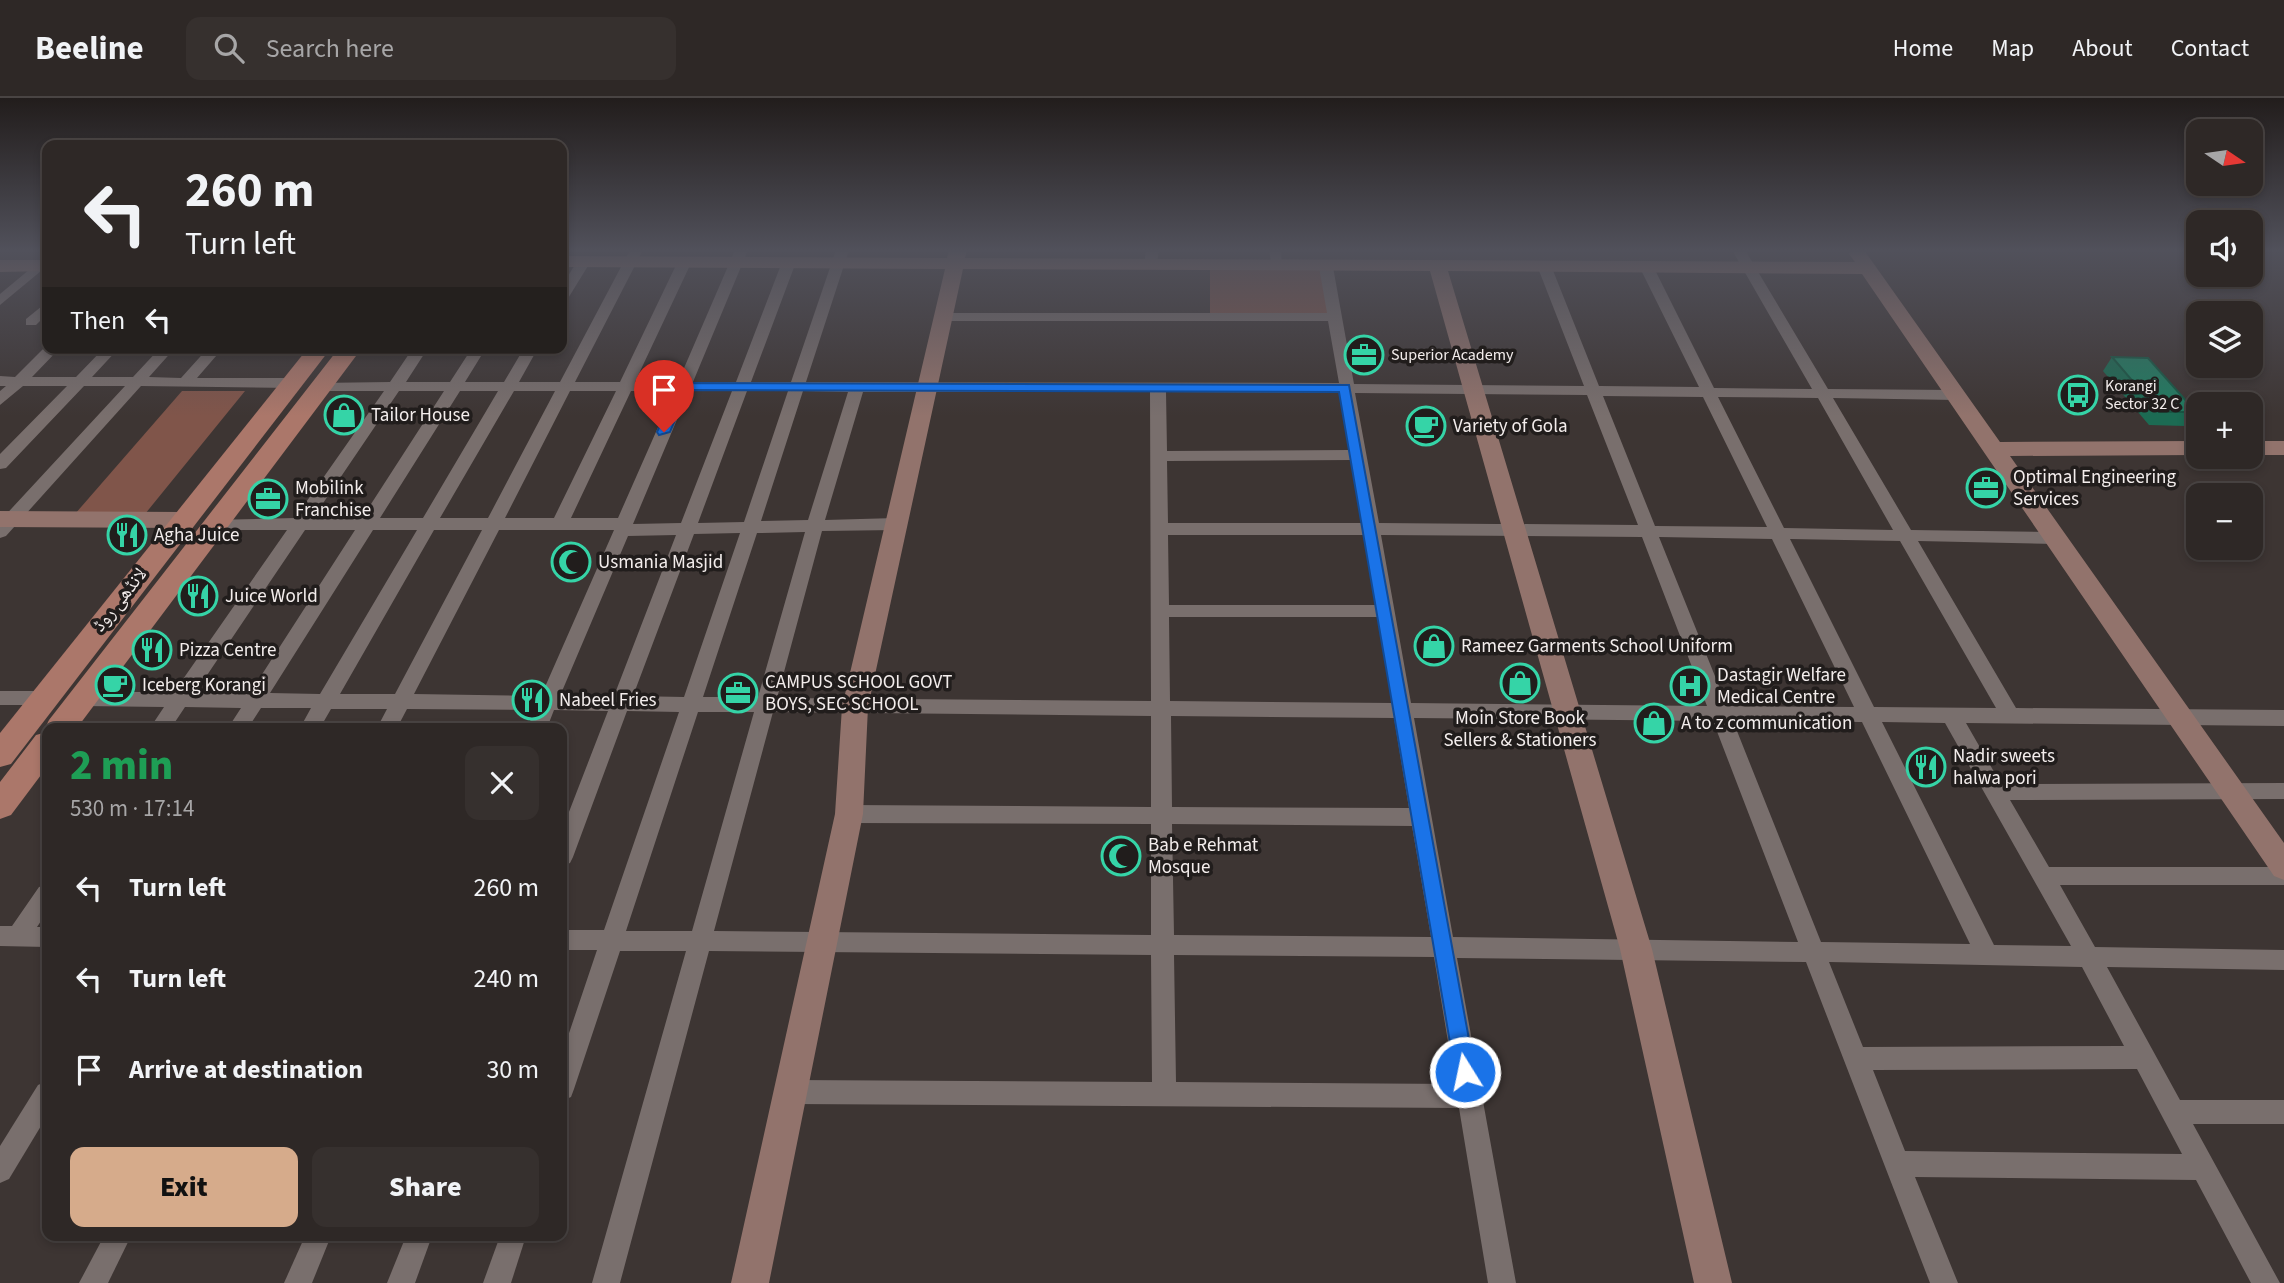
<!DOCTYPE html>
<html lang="en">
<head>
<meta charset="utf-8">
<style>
  body { margin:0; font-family:"Source Sans 3","Noto Naskh Arabic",sans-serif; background:#36302e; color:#f1f3f6; height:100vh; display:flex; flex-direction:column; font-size:26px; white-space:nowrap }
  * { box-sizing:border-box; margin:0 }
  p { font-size:23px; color:#a7a6a7 }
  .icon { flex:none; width:38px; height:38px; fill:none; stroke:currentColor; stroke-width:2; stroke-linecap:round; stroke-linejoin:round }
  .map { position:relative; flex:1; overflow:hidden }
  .details { position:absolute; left:42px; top:625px; width:525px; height:518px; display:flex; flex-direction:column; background:#2e2826; border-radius:14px; box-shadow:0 4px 10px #0003,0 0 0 2px #494443 }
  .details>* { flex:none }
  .hud { position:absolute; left:42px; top:42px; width:525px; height:214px; border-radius:14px; box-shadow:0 4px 10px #0003,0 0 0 2px #494443; background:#2e2826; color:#f1f3f6; overflow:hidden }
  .needle { width:46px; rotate:103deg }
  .fabs { position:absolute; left:2186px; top:21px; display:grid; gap:14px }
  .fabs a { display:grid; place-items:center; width:77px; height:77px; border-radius:14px; background:#2e2826; box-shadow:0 4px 10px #0003,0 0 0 2px #494443; font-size:35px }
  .pin { position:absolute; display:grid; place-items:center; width:60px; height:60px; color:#fff; margin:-72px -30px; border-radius:50% 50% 50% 0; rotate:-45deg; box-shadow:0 0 7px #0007 }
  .pin .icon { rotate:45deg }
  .me { position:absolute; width:77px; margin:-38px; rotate:350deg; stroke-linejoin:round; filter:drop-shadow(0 0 5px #0008) }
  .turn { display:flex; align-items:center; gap:24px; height:147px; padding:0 28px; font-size:32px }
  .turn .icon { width:91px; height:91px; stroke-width:2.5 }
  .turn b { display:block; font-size:49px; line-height:60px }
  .then { display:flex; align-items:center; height:66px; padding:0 28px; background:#0003; gap:14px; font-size:26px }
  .round { display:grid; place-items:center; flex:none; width:74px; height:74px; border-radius:14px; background:#36302e }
  .overview { display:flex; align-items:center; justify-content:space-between; height:119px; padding:0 28px }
  h1 { font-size:42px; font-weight:800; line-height:52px; color:#1e9e55 }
  .primary-button { display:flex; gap:14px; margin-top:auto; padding:14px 28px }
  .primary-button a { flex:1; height:80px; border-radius:14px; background:#d6ab8b; color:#111; font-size:28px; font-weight:800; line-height:80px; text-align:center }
  .primary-button a+a { background:#36302e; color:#f1f3f6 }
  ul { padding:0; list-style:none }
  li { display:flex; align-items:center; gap:21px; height:91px; padding:0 28px }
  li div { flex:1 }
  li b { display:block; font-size:26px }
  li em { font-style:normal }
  header { display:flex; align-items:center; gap:42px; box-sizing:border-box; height:98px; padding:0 35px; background:#2e2826; border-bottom:2px solid #494443 }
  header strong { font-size:33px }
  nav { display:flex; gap:38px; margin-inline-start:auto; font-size:24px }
  .search { width:490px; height:63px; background:#36302e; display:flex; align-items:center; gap:18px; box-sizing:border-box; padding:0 24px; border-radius:14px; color:#a7a6a7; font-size:26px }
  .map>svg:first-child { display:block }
</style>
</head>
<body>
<header>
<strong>Beeline</strong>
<div class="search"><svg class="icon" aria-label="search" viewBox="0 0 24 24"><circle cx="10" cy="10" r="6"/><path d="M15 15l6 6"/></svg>Search here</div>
<nav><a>Home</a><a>Map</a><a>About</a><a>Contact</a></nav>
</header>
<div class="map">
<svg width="2284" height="1185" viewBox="0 0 2284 1185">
  <rect width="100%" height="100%" fill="#3d3533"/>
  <g fill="#80554a">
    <path d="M 1210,167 L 1326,169 L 1332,219 L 1210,219 Z"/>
    <path d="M 182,293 L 245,293 L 145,416 L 75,416 Z"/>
  </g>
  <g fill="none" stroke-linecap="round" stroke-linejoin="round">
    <g fill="#796f6d" fill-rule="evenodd">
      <path d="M 630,152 L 643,152 L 575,284 L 620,284 L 678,163 L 685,159 L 692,163 L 635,284 L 678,284 L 735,152 L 748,152 L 693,284 L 736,284 L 782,164 L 789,160 L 796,164 L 751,284 L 791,284 L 836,152 L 849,152 L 806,284 L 1339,285 L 1328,223 L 942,223 L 935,219 L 942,215 L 1327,215 L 1319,169 L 1326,165 L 1333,169 L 1354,286 L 1584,288 L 1538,170 L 1545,166 L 1552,170 L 1599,288 L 1699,289 L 1640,170 L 1647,166 L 1654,170 L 1714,290 L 1812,291 L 1732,152 L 1745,152 L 1828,291 L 1956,292 L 1964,297 L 1956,302 L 1833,300 L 1911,432 L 2055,434 L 2064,440 L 2055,446 L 1918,443 L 2016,610 L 2284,612 L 2284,628 L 1966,625 L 2001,686 L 2284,685 L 2284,701 L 2010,702 L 2049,769 L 2284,769 L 2284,787 L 2060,787 L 2095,849 L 2284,852 L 2284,872 L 2107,869 L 2180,1002 L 2284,1002 L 2284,1026 L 2193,1026 L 2280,1185 L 2251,1185 L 2196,1082 L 1915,1079 L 1958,1185 L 1930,1185 L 1806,864 L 1457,860 L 1516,1185 L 1488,1185 L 1459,1010 L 791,1006 L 782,1002 L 779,994 L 782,986 L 791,982 L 1152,984 L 1151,857 L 709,853 L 620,1185 L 592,1185 L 686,853 L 620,853 L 574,991 L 571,999 L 562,1003 L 562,956 L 597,852 L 562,852 L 562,832 L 604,832 L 679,614 L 627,613 L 573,759 L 570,765 L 562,768 L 562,732 L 608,613 L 554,612 L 547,630 L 527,630 L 535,612 L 407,611 L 397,630 L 377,630 L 387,611 L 331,611 L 320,630 L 300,630 L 311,610 L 261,610 L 248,630 L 228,630 L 241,610 L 185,609 L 171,630 L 150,630 L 164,609 L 82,608 L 75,606 L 72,601 L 75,596 L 82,594 L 174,594 L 287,432 L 216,432 L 210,430 L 208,426 L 210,422 L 295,420 L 384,293 L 322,293 L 317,291 L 317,285 L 390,284 L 413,250 L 428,250 L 406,284 L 450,284 L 472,250 L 486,250 L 465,284 L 504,284 L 524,250 L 538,250 L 519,284 L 560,284 ZM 399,293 L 444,293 L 362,420 L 313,420 ZM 460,293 L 498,293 L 423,420 L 380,420 ZM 514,293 L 555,293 L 488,420 L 440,420 ZM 570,293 L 616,293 L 554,420 L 505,420 ZM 631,293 L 674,293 L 618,420 L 571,420 ZM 689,293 L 732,293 L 681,425 L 633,426 ZM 747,293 L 788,293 L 744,424 L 698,425 ZM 803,293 L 848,294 L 808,422 L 761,423 ZM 863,294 L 1150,294 L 1151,603 L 777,600 L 822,433 L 896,432 L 904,426 L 896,420 L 825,422 ZM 1166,294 L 1340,295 L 1350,352 L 1167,353 ZM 1355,295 L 1587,297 L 1638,427 L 1379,425 ZM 1603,298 L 1703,299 L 1767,429 L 1655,428 ZM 1718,299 L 1818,300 L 1893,432 L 1784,430 ZM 1351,362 L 1362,425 L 1168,425 L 1167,363 ZM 305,432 L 355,432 L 250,595 L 195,595 ZM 373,432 L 417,432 L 320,596 L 270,595 ZM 434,432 L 482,432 L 395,596 L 340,596 ZM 499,432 L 614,432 L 541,598 L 414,596 ZM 805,434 L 758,599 L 703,599 L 757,435 ZM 740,435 L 684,599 L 633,598 L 694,436 ZM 676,437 L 614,598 L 560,598 L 628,438 ZM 1168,437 L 1364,437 L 1375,507 L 1169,507 ZM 1381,437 L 1642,439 L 1707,608 L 1411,605 ZM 1659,439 L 1772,441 L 1854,609 L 1727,608 ZM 1790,441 L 1900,443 L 1996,610 L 1874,609 ZM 1169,519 L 1378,519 L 1392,605 L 1170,603 ZM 698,614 L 754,614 L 692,833 L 626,833 ZM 773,614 L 1151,618 L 1151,709 L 849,707 L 842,710 L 839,716 L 842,722 L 849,725 L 1151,726 L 1151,837 L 714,833 ZM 1171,618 L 1394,620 L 1409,710 L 1172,709 ZM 1414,620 L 1713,623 L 1798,844 L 1453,839 ZM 1733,623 L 1862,624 L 1970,846 L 1821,844 ZM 1882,624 L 1945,625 L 2071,848 L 1994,847 ZM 1172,726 L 1412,728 L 1431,839 L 1174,837 ZM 1174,857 L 1434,859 L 1455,986 L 1176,984 ZM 1829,864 L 2082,869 L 2124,948 L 1863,949 ZM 2137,971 L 2182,1056 L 1905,1053 L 1873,972 Z"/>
      <path d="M 1146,152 L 1159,152 L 1156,170 L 1144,167 Z"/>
      <path d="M 1269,152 L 1281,152 L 1282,170 L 1272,170 Z"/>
      <path d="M 47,157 L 47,168 L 0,207 L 0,196 Z"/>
      <path d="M 579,160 L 591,163 L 567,202 L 562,203 L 562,188 Z"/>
      <path d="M 47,204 L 47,216 L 36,227 L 26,227 L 26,221 Z"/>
      <path d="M 47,247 L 47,250 L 60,250 L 32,279 L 76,279 L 104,250 L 119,250 L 92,279 L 133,279 L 160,250 L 175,250 L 149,279 L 181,280 L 208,250 L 223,250 L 197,280 L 293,280 L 301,285 L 293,290 L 141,288 L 6,438 L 0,440 L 0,423 L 125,288 L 84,288 L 6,370 L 0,371 L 0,356 L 67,288 L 23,288 L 0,307 L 0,293 L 6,288 L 0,288 L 0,278 L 15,279 Z"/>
      <path d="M 0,593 L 44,593 L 51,595 L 54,600 L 51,605 L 44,607 L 0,607 Z"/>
      <path d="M 47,787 L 47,814 L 37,829 L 47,829 L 47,849 L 0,848 L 0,828 L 12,828 L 39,789 Z"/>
      <path d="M 47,983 L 47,1018 L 9,1081 L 0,1085 L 0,1048 L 38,987 Z"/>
      <path d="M 104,1138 L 131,1138 L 108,1185 L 79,1185 Z"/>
      <path d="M 305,1138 L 331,1138 L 312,1185 L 284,1185 Z"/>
      <path d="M 406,1138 L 432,1138 L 415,1185 L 387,1185 Z"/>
      <path d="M 500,1138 L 526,1138 L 511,1185 L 483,1185 Z"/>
    </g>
    <g fill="#92736c" fill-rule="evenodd">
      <path d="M 949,152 L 967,152 L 965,160 L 1855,164 L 1849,156 L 1852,152 L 1864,152 L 2000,344 L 2198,343 L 2198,357 L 2010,358 L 2284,745 L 2284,782 L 2274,778 L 1862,176 L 1448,173 L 1652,851 L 1732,1185 L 1694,1185 L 1620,851 L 1430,173 L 963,171 L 868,609 L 863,716 L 769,1185 L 731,1185 L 835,716 L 842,609 L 945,171 L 562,169 L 562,158 L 947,160 Z"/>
      <path d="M 0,162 L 47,162 L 47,173 L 0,174 Z"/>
      <rect x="2250" y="343" width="34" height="14"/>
      <path d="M 0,413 L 183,414 L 191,417 L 195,422 L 191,427 L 183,430 L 0,429 Z"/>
    </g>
    <g fill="#ab776a" fill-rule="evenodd">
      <path d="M 308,250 L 331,250 L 11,666 L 0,669 L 0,635 Z"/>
      <path d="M 339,250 L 362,250 L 77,630 L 47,630 L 47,669 L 11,717 L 0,721 L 0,684 L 36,637 L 47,634 L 45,630 L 49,622 Z"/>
    </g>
  </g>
  <path fill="#1c6b53" d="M 2112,259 L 2196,314 L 2185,328 L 2149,327 L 2103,273 Z"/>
  <path fill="#217c61" stroke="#175744" stroke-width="2" d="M 2112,259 L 2148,260 L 2196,314 L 2159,314 Z"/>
  <linearGradient id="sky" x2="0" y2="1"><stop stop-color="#221d1c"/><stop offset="0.48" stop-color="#51515b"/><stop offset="1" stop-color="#51515b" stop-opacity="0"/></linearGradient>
  <rect width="2284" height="318" fill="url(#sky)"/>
  <path fill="#1a73e8" stroke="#114b97" stroke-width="2" d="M 679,285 L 1349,287 L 1475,974 L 1472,980 L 1465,983 L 1458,980 L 1455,974 L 1339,294 L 688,292 L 670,334 L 659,337 L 657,334 Z"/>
  <defs>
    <symbol id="office-ring" viewBox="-11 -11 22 22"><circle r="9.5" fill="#211d1c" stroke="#35d4a7" stroke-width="1.5"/><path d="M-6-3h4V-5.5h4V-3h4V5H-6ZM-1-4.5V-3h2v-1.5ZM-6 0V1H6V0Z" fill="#35d4a7"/></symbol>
    <symbol id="bus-ring" viewBox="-11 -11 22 22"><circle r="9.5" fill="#211d1c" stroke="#35d4a7" stroke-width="1.5"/><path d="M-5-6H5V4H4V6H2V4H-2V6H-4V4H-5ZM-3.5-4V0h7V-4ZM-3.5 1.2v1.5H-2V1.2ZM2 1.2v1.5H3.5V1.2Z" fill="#35d4a7"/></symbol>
    <symbol id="shop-ring" viewBox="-11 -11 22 22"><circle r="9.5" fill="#211d1c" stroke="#35d4a7" stroke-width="1.5"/><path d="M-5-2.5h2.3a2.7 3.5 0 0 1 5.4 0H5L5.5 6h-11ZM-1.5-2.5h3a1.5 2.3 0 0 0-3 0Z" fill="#35d4a7"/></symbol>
    <symbol id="cafe-ring" viewBox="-11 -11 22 22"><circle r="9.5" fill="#211d1c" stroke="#35d4a7" stroke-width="1.5"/><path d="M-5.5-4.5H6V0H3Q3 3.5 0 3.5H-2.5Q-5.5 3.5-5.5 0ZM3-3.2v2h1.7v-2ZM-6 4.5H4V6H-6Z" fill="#35d4a7"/></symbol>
    <symbol id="restaurant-ring" viewBox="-11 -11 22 22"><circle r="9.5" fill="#211d1c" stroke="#35d4a7" stroke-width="1.5"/><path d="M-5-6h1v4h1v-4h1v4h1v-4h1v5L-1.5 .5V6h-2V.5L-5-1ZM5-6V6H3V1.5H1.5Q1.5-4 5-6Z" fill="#35d4a7"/></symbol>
    <symbol id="mosque-ring" viewBox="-11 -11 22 22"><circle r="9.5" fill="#211d1c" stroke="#35d4a7" stroke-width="1.5"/><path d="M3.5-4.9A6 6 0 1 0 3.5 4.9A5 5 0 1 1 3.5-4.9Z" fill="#35d4a7"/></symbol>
    <symbol id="hospital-ring" viewBox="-11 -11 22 22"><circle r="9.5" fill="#211d1c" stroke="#35d4a7" stroke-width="1.5"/><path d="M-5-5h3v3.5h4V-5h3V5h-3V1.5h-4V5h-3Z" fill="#35d4a7"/></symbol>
  </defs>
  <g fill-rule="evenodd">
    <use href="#office-ring" x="1342" y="235" width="44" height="44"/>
    <use href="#bus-ring" x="2056" y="275" width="44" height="44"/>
    <use href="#shop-ring" x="322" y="295" width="44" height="44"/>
    <use href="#cafe-ring" x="1404" y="306" width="44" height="44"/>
    <use href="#office-ring" x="1964" y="368" width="44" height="44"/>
    <use href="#office-ring" x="246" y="379" width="44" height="44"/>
    <use href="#restaurant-ring" x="105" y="415" width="44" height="44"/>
    <use href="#mosque-ring" x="549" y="442" width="44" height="44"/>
    <use href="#restaurant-ring" x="176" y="476" width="44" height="44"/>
    <use href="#shop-ring" x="1412" y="526" width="44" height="44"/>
    <use href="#restaurant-ring" x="130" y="530" width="44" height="44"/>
    <use href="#shop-ring" x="1498" y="563" width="44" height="44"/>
    <use href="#cafe-ring" x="93" y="565" width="44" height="44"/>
    <use href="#hospital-ring" x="1668" y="566" width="44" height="44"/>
    <use href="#office-ring" x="716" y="573" width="44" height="44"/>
    <use href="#restaurant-ring" x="510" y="580" width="44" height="44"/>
    <use href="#shop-ring" x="1632" y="603" width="44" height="44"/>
    <use href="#restaurant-ring" x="1904" y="647" width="44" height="44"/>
    <use href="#mosque-ring" x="1099" y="736" width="44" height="44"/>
  </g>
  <g text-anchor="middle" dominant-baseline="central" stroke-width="7" stroke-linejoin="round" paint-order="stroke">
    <g font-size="16" fill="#f3edec" stroke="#211d1c" text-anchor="start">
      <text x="1391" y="257">Superior Academy</text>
      <text x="2105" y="288">Korangi<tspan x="2105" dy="18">Sector 32 C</tspan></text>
    </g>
    <g font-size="19" fill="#f3edec" stroke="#211d1c" text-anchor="start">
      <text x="371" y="317">Tailor House</text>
      <text x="1453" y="328">Variety of Gola</text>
      <text x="2013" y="379">Optimal Engineering<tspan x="2013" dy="22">Services</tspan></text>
      <text x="295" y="390">Mobilink<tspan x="295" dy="22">Franchise</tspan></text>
      <text x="154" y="437">Agha Juice</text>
      <text x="598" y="464">Usmania Masjid</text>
      <text x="225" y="498">Juice World</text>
      <text x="1461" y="548">Rameez Garments School Uniform</text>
      <text x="179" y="552">Pizza Centre</text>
      <text x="1717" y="577">Dastagir Welfare<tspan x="1717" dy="22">Medical Centre</tspan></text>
      <text x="765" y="584">CAMPUS SCHOOL GOVT<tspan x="765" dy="22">BOYS, SEC SCHOOL</tspan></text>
      <text x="142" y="587">Iceberg Korangi</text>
      <text x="559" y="602">Nabeel Fries</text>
      <text x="1520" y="620" text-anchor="middle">Moin Store Book<tspan x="1520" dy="22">Sellers &amp; Stationers</tspan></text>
      <text x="1681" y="625">A to z communication</text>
      <text x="1953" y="658">Nadir sweets<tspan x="1953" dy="22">halwa pori</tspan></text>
      <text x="1148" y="747">Bab e Rehmat<tspan x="1148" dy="22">Mosque</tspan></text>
    </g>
    <g font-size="19" fill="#f3edec" stroke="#211d1c">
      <text transform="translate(120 502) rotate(-52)">لانڈھی روڈ</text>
    </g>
  </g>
</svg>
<div class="fabs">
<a><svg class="needle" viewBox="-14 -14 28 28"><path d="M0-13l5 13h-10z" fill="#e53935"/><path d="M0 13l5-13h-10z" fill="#a7a6a7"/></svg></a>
<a><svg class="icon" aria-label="sound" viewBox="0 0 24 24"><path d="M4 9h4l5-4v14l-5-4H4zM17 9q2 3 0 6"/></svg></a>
<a><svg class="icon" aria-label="layers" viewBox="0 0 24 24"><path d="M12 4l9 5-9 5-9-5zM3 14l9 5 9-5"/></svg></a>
<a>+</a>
<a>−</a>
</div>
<div class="pin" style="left:664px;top:334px;background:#d93025"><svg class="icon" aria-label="arrive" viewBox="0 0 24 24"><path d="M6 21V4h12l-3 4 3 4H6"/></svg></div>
<svg class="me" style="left:1465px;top:974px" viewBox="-20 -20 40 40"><circle r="17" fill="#1a73e8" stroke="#fff" stroke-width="3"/><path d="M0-11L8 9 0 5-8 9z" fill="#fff"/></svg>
<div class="hud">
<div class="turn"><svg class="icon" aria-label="left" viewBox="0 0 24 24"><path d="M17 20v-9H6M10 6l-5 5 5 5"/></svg><div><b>260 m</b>Turn left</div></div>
<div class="then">Then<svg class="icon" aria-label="left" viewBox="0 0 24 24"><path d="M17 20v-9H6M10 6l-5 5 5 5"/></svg></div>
</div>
<section class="details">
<div class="overview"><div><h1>2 min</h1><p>530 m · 17:14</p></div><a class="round"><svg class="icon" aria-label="close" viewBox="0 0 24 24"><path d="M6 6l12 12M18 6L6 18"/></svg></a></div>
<ul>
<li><svg class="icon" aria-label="left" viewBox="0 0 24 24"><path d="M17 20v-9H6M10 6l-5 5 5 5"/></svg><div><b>Turn left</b></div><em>260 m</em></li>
<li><svg class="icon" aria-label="left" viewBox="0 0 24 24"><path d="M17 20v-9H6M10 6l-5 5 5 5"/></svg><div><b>Turn left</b></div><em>240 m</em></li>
<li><svg class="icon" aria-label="arrive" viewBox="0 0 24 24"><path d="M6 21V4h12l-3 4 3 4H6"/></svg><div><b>Arrive at destination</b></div><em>30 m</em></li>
</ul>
<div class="primary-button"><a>Exit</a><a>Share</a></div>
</section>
</div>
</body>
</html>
